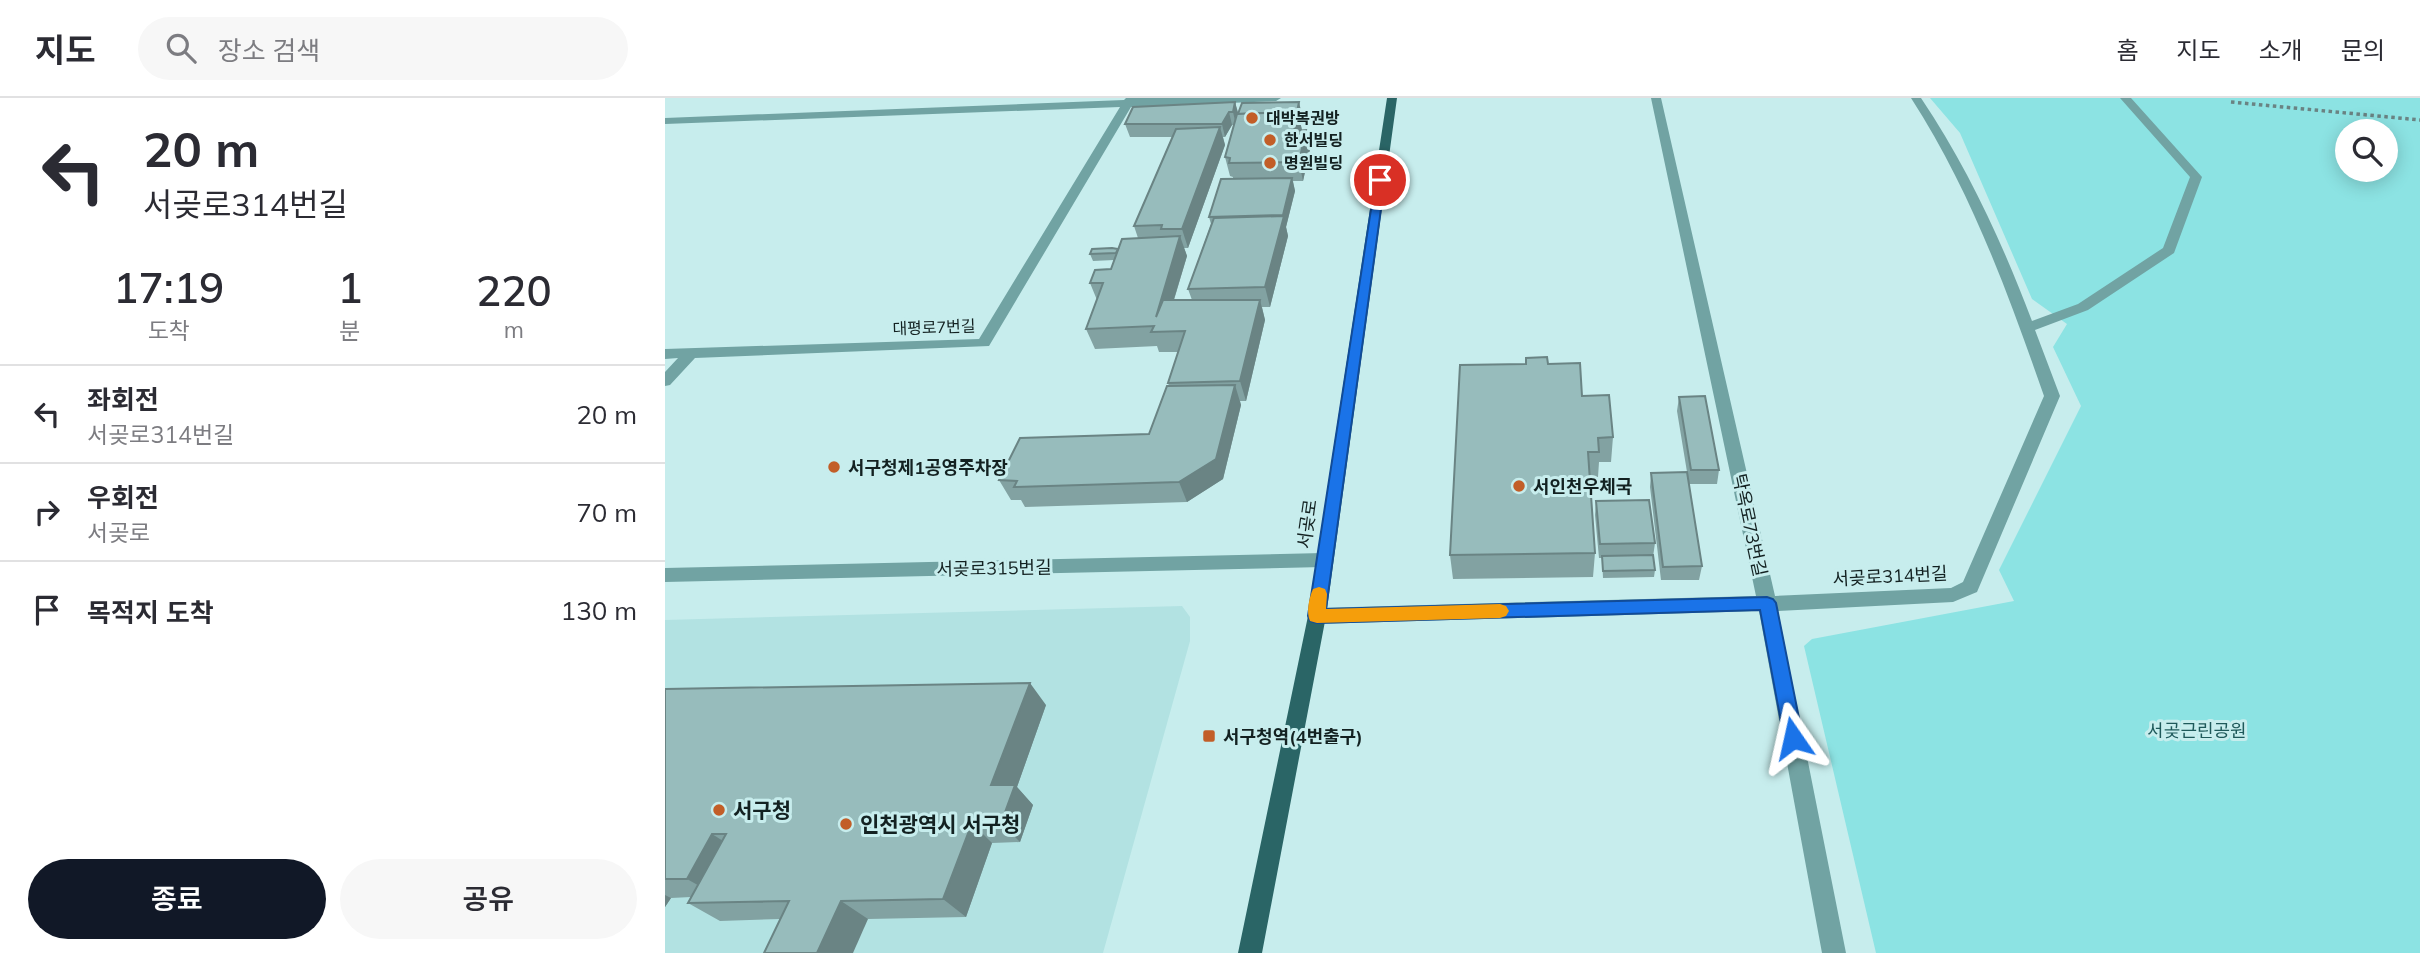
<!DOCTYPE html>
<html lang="ko">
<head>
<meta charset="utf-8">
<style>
  body { margin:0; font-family:Mulish,"Noto Sans KR",sans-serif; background:#f7f7f7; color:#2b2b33; height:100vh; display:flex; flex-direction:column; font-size:26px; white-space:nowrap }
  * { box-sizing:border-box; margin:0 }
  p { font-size:23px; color:#7c7c81 }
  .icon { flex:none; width:38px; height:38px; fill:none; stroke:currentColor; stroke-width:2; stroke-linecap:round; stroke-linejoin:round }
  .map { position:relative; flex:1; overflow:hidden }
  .drawer { display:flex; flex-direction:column; background:#fff; width:665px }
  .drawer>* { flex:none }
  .hud { background:#fff; color:#2b2b33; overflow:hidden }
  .controls { position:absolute; left:1670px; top:21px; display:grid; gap:14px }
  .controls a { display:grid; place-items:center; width:63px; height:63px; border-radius:50%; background:#fff; box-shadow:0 4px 18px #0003; font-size:35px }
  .pin { position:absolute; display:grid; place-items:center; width:60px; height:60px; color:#fff; margin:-30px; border:4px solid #fff; border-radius:50%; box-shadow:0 2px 7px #0007 }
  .me { position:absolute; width:77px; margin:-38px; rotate:349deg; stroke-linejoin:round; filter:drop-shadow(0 0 5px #0008) }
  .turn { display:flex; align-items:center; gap:24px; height:147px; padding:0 28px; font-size:32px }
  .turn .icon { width:91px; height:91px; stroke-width:2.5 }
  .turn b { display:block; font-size:49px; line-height:60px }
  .eta { display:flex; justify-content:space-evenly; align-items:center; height:119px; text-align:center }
  .eta b { font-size:42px; font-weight:600; line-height:49px }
  .primary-button { display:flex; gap:14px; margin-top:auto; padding:14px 28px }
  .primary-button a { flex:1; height:80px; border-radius:42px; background:#111827; color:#fff; font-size:28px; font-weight:600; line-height:80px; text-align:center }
  .primary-button a+a { background:#f7f7f7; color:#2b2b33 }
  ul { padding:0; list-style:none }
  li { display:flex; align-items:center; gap:21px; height:98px; padding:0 28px; border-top:2px solid #e1e1e2 }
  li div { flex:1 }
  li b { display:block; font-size:26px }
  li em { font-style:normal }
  header { display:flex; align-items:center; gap:42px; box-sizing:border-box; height:98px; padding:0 35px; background:#fff; border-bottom:2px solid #e1e1e2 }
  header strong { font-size:33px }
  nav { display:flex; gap:38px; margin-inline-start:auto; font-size:24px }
  .search { width:490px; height:63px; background:#f7f7f7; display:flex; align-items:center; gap:18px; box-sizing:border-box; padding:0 24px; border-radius:38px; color:#7c7c81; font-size:26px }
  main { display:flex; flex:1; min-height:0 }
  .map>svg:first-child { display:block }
</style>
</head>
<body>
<header>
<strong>지도</strong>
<div class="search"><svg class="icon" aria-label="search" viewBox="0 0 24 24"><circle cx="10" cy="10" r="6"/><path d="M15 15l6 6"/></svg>장소 검색</div>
<nav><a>홈</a><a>지도</a><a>소개</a><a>문의</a></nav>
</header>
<main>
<section class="drawer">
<div class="hud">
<div class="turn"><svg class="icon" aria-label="left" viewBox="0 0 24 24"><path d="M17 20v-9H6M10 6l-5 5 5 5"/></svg><div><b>20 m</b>서곶로314번길</div></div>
</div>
<div class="eta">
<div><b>17:19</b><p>도착</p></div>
<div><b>1</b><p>분</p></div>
<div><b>220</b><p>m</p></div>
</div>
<ul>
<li><svg class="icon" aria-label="left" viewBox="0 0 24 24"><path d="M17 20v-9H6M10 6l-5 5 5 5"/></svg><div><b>좌회전</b><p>서곶로314번길</p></div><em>20 m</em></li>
<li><svg class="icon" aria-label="right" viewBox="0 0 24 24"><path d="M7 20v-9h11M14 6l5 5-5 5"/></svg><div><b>우회전</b><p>서곶로</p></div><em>70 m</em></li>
<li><svg class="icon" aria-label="arrive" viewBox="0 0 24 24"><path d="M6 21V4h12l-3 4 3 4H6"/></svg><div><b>목적지 도착</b></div><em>130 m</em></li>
</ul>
<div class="primary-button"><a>종료</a><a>공유</a></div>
</section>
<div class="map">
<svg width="1755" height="855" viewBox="0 0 1755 855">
  <rect width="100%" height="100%" fill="#c7eded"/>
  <path fill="#b2e2e2" d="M 517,508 L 525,519 L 525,543 L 438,855 L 0,855 L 0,522 Z"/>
  <path fill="#8ce3e3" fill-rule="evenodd" d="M 1265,0 L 1755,0 L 1755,855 L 1211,855 L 1139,548 L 1147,541 L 1349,503 L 1334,472 L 1416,308 L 1388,249 L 1402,226 L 1367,201 L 1295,35 ZM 1682,33 L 1720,33 L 1720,72 L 1682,72 Z"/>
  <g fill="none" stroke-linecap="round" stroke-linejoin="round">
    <path stroke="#6a8383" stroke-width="3.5" stroke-dasharray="3.5 3.5" stroke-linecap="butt" d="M 1566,4 L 1755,22"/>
    <g fill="#71a3a3" fill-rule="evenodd">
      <path d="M 461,0 L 616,0 L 611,3 L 466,9 L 324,248 L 30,260 L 5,287 L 0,288 L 0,274 L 13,260 L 0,261 L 0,251 L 314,241 L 455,9 L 0,26 L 0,20 L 459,2 Z"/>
      <path d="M 986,0 L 996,0 L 1110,498 L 1286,490 L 1298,484 L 1379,298 C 1343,195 1306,93 1246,0 L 1256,0 C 1303,70 1337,144 1367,223 L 1413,206 L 1498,150 L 1525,79 L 1455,0 L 1466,0 L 1537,79 L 1509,155 L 1423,212 L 1370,232 L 1395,298 L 1312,494 L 1288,504 L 1113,513 L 1181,855 L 1157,855 L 1094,513 L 652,526 L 645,523 L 643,518 L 645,513 L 652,510 L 1091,498 Z"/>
      <path d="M 658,455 L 664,457 L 667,462 L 664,467 L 658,469 L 0,484 L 0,470 Z"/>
    </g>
    <path fill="#2a6566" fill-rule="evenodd" d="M 722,0 L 732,0 L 661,518 L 597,855 L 573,855 L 643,518 Z"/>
  </g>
  <g fill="#82a2a2" fill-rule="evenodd">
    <path d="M 570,4 L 573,16 L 637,17 L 635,23 L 637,32 L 641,32 L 645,51 L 638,83 L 628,83 L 630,93 L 621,129 L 623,138 L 605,209 L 597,209 L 600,222 L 581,303 L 575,303 L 576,307 L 558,381 L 522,404 L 360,409 L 356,402 L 346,402 L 334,382 L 484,336 L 504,288 L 503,285 L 513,254 L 494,254 L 492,248 L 430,251 L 421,231 L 432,202 L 425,185 L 446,171 L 449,162 L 428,163 L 425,156 L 453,151 L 473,140 L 469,128 L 507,39 L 465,39 L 460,26 ZM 567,27 L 569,27 L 560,59 L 565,78 L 568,79 L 568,81 L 544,119 L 546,126 L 523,191 L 527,202 L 509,202 L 522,158 L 519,150 L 523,150 L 560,47 L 558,39 L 560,39 Z"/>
    <path d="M 861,266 L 883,266 L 917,298 L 948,339 L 946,364 L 934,364 L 933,379 L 925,379 L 930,455 L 928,479 L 788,481 L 785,457 Z"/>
    <path d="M 1014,299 L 1054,372 L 1052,386 L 1024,386 L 1037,468 L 1034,482 L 996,482 L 985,389 L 986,375 L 1022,374 L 1012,313 Z"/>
    <path d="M 931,403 L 990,445 L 988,459 L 990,472 L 989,479 L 938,480 L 937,460 L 934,460 L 930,417 Z"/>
    <path d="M 0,591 L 381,607 L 352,689 L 368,707 L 355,744 L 327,745 L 301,819 L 203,821 L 115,821 L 55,823 L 23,805 L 26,799 L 6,800 L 0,809 Z"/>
  </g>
  <g fill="#6a8484">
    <path d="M 570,4 L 574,18 L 571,27 L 568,14 Z"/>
    <path d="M 634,4 L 637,17 L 635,23 L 637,33 L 629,33 Z"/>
    <path d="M 564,14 L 567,27 L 560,39 L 557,26 Z"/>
    <path d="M 555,29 L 560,47 L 523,150 L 517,131 Z"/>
    <path d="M 641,32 L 645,51 L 638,83 L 634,64 Z"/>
    <path d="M 627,80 L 630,93 L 621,129 L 623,138 L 605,209 L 600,189 L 618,120 L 618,117 Z"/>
    <path d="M 515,138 L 522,158 L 499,234 L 491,219 Z"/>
    <path d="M 595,202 L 600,222 L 581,303 L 575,283 Z"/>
    <path d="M 570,287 L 576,307 L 558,381 L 522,404 L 514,384 Z"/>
    <path d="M 365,585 L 381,607 L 352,689 L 368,707 L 355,744 L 336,725 L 326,687 Z"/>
    <path d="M 307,725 L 327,745 L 301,819 L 278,801 Z"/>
    <path d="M 47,736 L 77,755 L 54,799 L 22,781 Z"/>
    <path d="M 0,797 L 6,800 L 0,809 Z"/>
    <path d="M 176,803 L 203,821 L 188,855 L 152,855 Z"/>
  </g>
  <g fill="#97bcbc" stroke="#6a8484" stroke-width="2">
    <path d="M 570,4 L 568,14 L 564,14 L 557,26 L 460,26 L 468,9 Z"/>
    <path d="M 634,4 L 632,14 L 573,16 L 577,5 Z"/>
    <path d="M 633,14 L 629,33 L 641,32 L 634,64 L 564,65 L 565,60 L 560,59 L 572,16 Z"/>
    <path d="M 555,29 L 517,131 L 496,131 L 497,127 L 469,128 L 511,31 Z"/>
    <path d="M 627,80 L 618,117 L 544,119 L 556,81 Z"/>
    <path d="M 619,118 L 600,189 L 523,191 L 549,120 Z"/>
    <path d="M 515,138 L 491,219 L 498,202 L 595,202 L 575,283 L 503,285 L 520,233 L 486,234 L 489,228 L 421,231 L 438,185 L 425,185 L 430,172 L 446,171 L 457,141 Z"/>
    <path d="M 447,150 L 453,151 L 451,155 L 425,156 L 427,151 Z"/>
    <path d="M 882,259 L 883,266 L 915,265 L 917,298 L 944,297 L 948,339 L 933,340 L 934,354 L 923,354 L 930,455 L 785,457 L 795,267 L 861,266 L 861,260 Z"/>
    <path d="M 570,287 L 551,361 L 514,384 L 349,389 L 352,383 L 334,382 L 355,340 L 484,336 L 502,288 Z"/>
    <path d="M 1040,298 L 1054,372 L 1026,372 L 1014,299 Z"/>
    <path d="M 1022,374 L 1037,468 L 998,469 L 986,375 Z"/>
    <path d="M 984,402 L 990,445 L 935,446 L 931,403 Z"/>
    <path d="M 988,457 L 990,472 L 938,473 L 937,458 Z"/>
    <path d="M 365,585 L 326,687 L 350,687 L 336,725 L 307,725 L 278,801 L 176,803 L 152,855 L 99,855 L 124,803 L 23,805 L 61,736 L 47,736 L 22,781 L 0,781 L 0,591 Z"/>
  </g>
  <path fill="#1a73e8" stroke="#114b97" stroke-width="2" d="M 711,79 L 720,82 L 661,511 L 1102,499 L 1108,501 L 1111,505 L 1138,640 L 1135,646 L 1128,648 L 1121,646 L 1119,640 L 1095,512 L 652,525 L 645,523 L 643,518 Z"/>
  <path fill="#f59e0b" d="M 654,489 L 660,491 L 662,496 L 661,511 L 835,506 L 841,508 L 844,513 L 841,518 L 835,520 L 652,525 L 645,523 C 641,514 644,500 648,491 Z"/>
  <g fill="#c25e28" stroke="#c7eded" stroke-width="2.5">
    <circle cx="587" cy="20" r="7"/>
    <circle cx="605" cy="42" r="7"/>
    <circle cx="605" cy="65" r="7"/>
    <circle cx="169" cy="369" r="7"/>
    <circle cx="854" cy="388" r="7"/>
    <rect x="537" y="631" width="14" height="14" rx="3.5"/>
    <circle cx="54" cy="712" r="7"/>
    <circle cx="181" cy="726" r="7"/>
  </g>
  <g text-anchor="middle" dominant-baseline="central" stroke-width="6" stroke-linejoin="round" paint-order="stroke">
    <g font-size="16" font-weight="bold" fill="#132121" stroke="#c7eded" text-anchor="start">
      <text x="601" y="20">대박복권방</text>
      <text x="619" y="42">한서빌딩</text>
      <text x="619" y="65">명원빌딩</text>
    </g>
    <g font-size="16" fill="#132121" stroke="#c7eded">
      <text transform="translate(269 229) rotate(-2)">대평로7번길</text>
    </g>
    <g font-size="18" font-weight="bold" fill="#132121" stroke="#c7eded" text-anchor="start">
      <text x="183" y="369">서구청제1공영주차장</text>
      <text x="868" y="388">서인천우체국</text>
      <text x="558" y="638">서구청역(4번출구)</text>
    </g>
    <g font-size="18" fill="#132121" stroke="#c7eded">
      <text transform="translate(642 426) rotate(-82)">서곶로</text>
      <text transform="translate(1085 427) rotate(78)">탁옥로73번길</text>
      <text transform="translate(329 470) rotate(-1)">서곶로315번길</text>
      <text transform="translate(1225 478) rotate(-3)">서곶로314번길</text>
    </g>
    <g font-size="18" fill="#1e595a" stroke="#c7eded">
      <text x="1532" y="632">서곶근린공원</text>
    </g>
    <g font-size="21" font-weight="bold" fill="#132121" stroke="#c7eded" text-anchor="start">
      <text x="68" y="712">서구청</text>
      <text x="195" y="726">인천광역시 서구청</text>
    </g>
  </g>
</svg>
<div class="controls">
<a><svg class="icon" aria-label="search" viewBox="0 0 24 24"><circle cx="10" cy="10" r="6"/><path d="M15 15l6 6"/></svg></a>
</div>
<div class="pin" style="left:715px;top:82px;background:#d93025"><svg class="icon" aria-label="arrive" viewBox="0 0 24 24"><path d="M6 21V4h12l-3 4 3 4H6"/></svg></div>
<svg class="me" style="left:1128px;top:640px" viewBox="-20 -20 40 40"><path d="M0-17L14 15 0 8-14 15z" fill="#1a73e8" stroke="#fff" stroke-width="4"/></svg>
</div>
</main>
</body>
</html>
